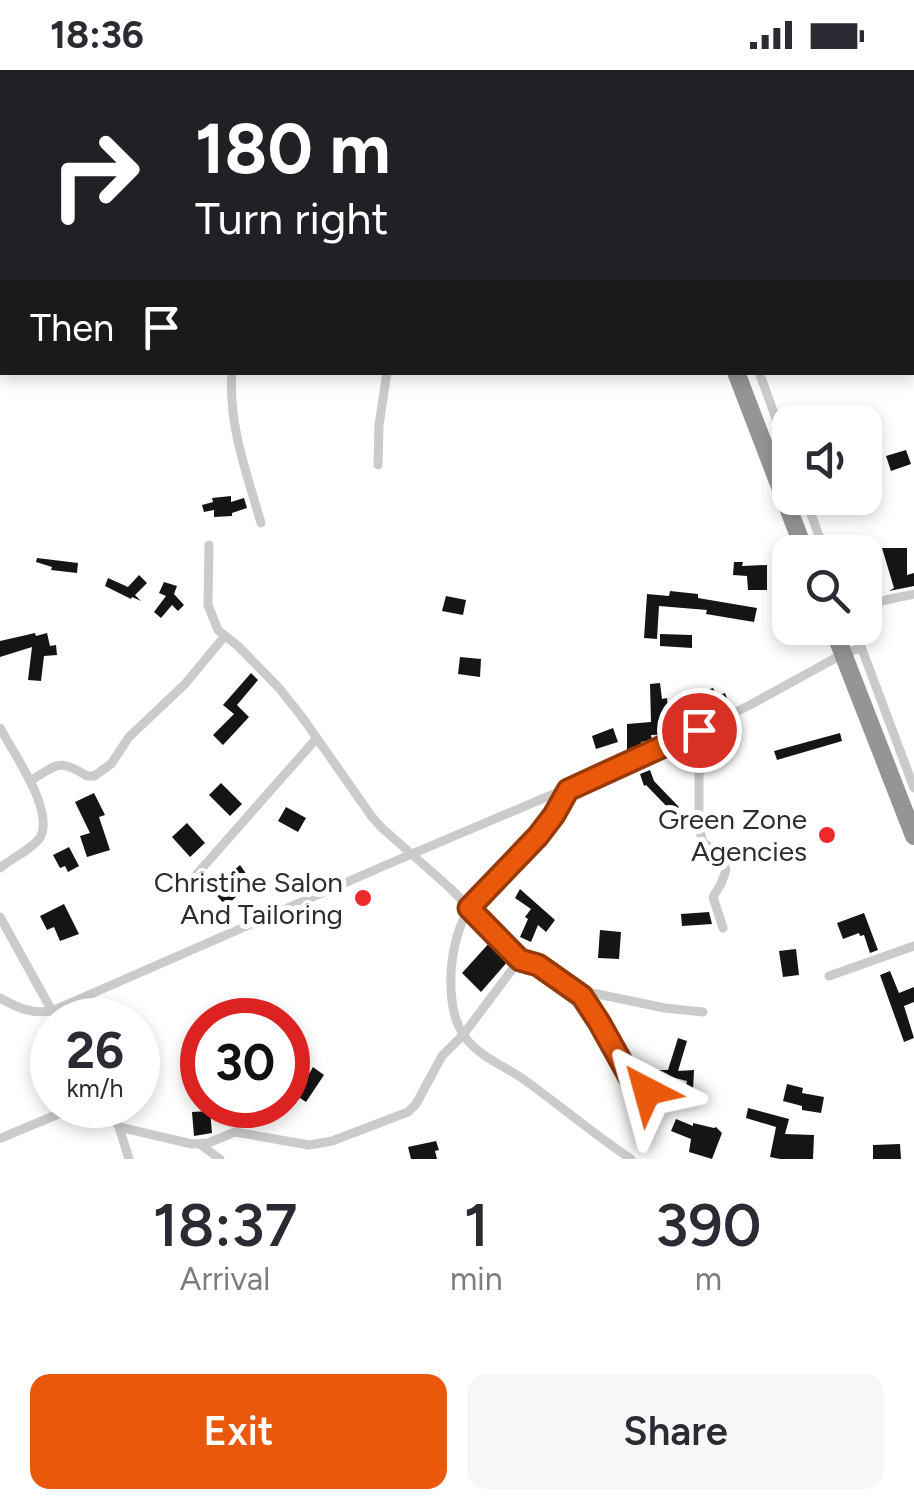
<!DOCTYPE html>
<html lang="en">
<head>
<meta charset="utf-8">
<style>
  body { margin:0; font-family:Figtree,sans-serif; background:#f7f7f7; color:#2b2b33; height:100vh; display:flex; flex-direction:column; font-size:38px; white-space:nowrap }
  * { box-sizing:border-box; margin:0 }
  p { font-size:32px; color:#7c7c81 }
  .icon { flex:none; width:55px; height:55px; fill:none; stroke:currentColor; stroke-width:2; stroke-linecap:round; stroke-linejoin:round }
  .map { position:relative; height:1089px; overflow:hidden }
  .details { display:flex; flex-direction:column; background:#fff; flex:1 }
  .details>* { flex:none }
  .guide { position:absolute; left:0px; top:0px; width:915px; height:305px; box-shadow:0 5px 15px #0003; background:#202124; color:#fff; overflow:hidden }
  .fabs { position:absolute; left:772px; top:335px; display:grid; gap:20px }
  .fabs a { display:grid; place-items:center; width:110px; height:110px; border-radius:20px; background:#fff; box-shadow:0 5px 15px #0003; font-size:50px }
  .speed { position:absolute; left:30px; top:928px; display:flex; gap:20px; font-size:50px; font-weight:700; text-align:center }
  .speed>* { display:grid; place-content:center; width:130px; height:130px; border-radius:50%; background:#fff; box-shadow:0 5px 15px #0003; line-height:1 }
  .speed small { font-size:25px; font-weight:400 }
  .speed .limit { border:15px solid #d22; background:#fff; color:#111 }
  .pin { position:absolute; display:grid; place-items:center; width:85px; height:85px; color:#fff; margin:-42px; border:5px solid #fff; border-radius:50%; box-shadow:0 2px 10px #0007 }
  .me { position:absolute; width:110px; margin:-55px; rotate:321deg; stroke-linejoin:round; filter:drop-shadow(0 0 8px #0008) }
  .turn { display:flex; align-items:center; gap:35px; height:210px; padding:0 30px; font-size:45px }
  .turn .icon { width:130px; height:130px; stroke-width:2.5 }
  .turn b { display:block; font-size:70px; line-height:85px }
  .then { display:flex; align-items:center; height:95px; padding:0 30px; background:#0003; gap:20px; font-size:38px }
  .eta { display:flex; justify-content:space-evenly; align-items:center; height:170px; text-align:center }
  .eta b { font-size:60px; font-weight:600; line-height:70px }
  .cta { display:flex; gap:20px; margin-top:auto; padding:20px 30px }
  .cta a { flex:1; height:115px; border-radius:20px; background:#ea580c; color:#fff; font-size:40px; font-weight:600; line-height:115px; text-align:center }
  .cta a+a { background:#f7f7f7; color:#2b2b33 }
  .status { display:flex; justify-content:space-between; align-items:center; height:70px; padding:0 50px; background:#fff; direction:ltr }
  .status svg { height:28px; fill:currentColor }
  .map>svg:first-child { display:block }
</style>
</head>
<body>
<div class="status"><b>18:36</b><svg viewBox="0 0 49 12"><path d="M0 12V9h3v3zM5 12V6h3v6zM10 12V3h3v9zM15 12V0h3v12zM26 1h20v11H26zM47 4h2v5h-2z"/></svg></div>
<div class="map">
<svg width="914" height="1089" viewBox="0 0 914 1089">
  <rect width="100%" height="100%" fill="#fff"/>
  <g fill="#151515">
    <path d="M 906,380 L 911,394 L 891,401 L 886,386 Z"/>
    <path d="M 231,426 L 231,432 L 244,428 L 247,438 L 232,443 L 232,446 L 214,447 L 214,440 L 204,442 L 202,435 L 213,432 L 212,428 Z"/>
    <path d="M 882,478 L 907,478 L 907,505 L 914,503 L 914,516 L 889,521 L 894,518 Z"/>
    <path d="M 37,488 L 78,493 L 77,503 L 51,500 L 52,497 L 36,492 Z"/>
    <path d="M 734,492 L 743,492 L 742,496 L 767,495 L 767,520 L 748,520 L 747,506 L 733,505 Z"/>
    <path d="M 139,505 L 147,513 L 135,525 L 141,531 L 132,527 L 131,529 L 105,516 L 108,508 L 128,517 Z"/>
    <path d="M 164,512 L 177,516 L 174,524 L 184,535 L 178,541 L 172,535 L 161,548 L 154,542 L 166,526 L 159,523 Z"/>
    <path d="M 670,521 L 698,524 L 698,528 L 757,538 L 754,552 L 706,544 L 707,540 L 659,536 L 657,569 L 644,568 L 647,524 L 669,526 Z"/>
    <path d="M 446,526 L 466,530 L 463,545 L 442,541 Z"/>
    <path d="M 35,563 L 36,566 L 47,563 L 50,576 L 56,575 L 57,585 L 44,586 L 41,611 L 28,610 L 32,577 L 0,587 L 0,571 Z"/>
    <path d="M 660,564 L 692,565 L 692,578 L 660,576 Z"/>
    <path d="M 460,587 L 481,589 L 480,607 L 458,604 Z"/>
    <path d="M 251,603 L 258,610 L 237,635 L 249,647 L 223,675 L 213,665 L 234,644 L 223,635 Z"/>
    <path d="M 660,613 L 662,629 L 667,628 L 670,664 L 651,665 L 652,670 L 641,672 L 642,676 L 627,681 L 627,654 L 651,652 L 650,614 Z"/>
    <path d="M 713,618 L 717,626 L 725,623 L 729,634 L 694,650 L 695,653 L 687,657 L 679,636 L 706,626 L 704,621 Z"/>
    <path d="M 613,658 L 618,672 L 596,679 L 592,666 Z"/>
    <path d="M 840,663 L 842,671 L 777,690 L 774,681 Z"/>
    <path d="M 650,700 L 654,711 L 679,737 L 673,743 L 646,715 L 644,716 L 640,704 Z"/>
    <path d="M 221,713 L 242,734 L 230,746 L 209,725 Z"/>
    <path d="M 94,723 L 105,745 L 99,747 L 110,780 L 87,787 L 80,766 L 90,763 L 75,732 Z"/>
    <path d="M 286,737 L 306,748 L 298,762 L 278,751 Z"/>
    <path d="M 187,753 L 205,773 L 190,787 L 172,767 Z"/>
    <path d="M 69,777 L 79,796 L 68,802 L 65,796 L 60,798 L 53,785 Z"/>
    <path d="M 240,795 L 252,812 L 235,823 L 237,826 L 226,836 L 212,820 Z"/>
    <path d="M 520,819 L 555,850 L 546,862 L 538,855 L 531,872 L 520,867 L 528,849 L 525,847 L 531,839 L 515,828 Z"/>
    <path d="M 64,834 L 79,864 L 60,871 L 54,857 L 47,860 L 40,846 Z"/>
    <path d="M 709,842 L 712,854 L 682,856 L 681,844 Z"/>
    <path d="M 864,843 L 878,880 L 870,883 L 864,865 L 860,866 L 859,863 L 843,869 L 837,853 Z"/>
    <path d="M 600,860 L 621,862 L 619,889 L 598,888 Z"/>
    <path d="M 491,871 L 509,890 L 481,922 L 462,903 Z"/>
    <path d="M 796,879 L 799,905 L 783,907 L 779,881 Z"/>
    <path d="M 890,901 L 899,923 L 914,917 L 914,932 L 904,936 L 914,968 L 904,972 L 880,905 Z"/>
    <path d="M 678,968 L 687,971 L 678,1001 L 694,1000 L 693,1020 L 698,1021 L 696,1031 L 683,1028 L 687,1011 L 656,1003 L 656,1000 L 668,1000 Z"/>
    <path d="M 296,995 L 309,1004 L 313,997 L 324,1005 L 306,1032 L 288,1020 L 288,1008 Z"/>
    <path d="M 787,1014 L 803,1018 L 802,1023 L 824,1027 L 821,1043 L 802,1040 L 802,1036 L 783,1031 Z"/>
    <path d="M 748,1038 L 789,1049 L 785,1064 L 814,1065 L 813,1089 L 780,1089 L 770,1087 L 776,1057 L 746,1048 Z"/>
    <path d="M 210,1041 L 212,1063 L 194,1066 L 192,1042 Z"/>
    <path d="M 676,1049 L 693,1056 L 693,1053 L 714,1058 L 716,1057 L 722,1063 L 712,1089 L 689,1082 L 691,1069 L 671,1061 Z"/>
    <path d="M 436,1071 L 439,1080 L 435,1081 L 437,1089 L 411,1089 L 408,1077 Z"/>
    <path d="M 900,1074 L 901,1089 L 873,1089 L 873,1075 Z"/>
  </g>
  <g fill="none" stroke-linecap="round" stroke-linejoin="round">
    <g stroke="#cbcbcb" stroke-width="9">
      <path d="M 221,0 L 222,2"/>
      <path d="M 644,0 L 645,2"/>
      <path d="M 466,2 L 466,0"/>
      <path d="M 817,2 L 819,0"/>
      <path d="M 0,87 L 2,89"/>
      <path d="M 912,166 L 914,166"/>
      <path d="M 232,302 C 228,355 247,404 261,453"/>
      <path d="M 759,302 L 790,387"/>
      <path d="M 378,395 L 379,355 L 387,302"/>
      <path d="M 805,428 L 825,482"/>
      <path d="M 209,475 L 208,535 L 218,560 L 238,576 L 279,618 L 302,647 L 372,747 L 382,758 L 450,818 L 520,889 L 539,895 L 582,926 L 637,1017 L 665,1024"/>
      <path d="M 865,541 C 877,529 898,528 914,524"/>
      <path d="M 854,558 L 914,718"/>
      <path d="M 0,658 C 13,682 57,744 39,769 C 29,781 12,788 0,798"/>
      <path d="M 699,660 L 699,758 L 703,772 L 723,789 L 726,800 L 721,814 L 713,827 L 723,858"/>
      <path d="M 30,711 C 57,695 58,688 87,706 L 94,706 L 111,694 L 129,667 L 185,614 L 224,567"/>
      <path d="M 568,719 C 549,755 525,780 497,809 C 489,818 478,826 471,836 C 449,866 442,937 465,967 C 479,987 507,997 526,1011 C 562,1037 595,1065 631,1089"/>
      <path d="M 189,813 L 316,669"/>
      <path d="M 0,847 L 57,950"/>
      <path d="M 829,906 L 914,876"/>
      <path d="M 578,920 L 665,938 L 703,942"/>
      <path d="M 0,928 C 18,938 31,944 52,941 L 386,795 L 662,678 L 750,635 L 843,584 L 860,578"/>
      <path d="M 109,1035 L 119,1057 L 129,1089"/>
      <path d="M 119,1057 L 192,1074 L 208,1073 L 235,1062 L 309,1075 L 332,1071 L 408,1042 L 416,1034 L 442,986 L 463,965 L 520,889"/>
      <path d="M 1,1068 L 80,1035"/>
      <path d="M 201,1075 L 220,1089"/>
    </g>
    <g stroke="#959595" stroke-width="18">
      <path d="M 620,0 L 621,2"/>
      <path d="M 736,302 L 805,482"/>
      <path d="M 833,558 L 914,766"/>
    </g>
  </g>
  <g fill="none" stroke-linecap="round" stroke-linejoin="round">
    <defs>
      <path id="route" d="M 647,1021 L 636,1016 L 632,1011 L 599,952 L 582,926 L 538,895 L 520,890 L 469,838 L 538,766 L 554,745 L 568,720 L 699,660"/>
    </defs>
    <use href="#route" stroke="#983908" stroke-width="25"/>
    <use href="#route" stroke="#ea580c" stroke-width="18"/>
  </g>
  <g fill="#ed292c" stroke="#fff" stroke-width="4">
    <circle cx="827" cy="765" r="10"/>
    <circle cx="363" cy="828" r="10"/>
  </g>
  <g text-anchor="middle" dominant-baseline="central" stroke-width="10" stroke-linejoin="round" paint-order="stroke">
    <g font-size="28" fill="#2e2e2e" stroke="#fff" text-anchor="end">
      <text x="807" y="749">Green Zone<tspan x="807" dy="32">Agencies</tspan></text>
      <text x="343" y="812">Christine Salon<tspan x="343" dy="32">And Tailoring</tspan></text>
    </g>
  </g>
</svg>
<div class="fabs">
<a><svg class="icon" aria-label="sound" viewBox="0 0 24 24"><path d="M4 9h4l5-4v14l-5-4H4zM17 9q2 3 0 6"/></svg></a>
<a><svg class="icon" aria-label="search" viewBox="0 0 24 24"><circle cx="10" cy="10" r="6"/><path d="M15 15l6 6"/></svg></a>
</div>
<div class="speed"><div>26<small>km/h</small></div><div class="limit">30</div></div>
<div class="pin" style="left:699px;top:660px;background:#d93025"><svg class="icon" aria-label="arrive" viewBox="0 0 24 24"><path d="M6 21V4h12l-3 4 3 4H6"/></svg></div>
<svg class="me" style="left:647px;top:1021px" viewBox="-20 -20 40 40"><path d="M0-17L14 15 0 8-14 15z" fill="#ea580c" stroke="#fff" stroke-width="4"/></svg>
<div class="guide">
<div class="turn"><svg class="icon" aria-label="right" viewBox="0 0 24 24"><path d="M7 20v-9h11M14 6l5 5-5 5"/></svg><div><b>180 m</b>Turn right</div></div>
<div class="then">Then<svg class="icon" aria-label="arrive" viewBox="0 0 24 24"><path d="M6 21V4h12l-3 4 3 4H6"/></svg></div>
</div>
</div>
<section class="details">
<div class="eta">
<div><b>18:37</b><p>Arrival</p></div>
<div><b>1</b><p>min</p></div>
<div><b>390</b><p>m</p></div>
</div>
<div class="cta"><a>Exit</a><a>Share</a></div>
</section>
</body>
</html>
